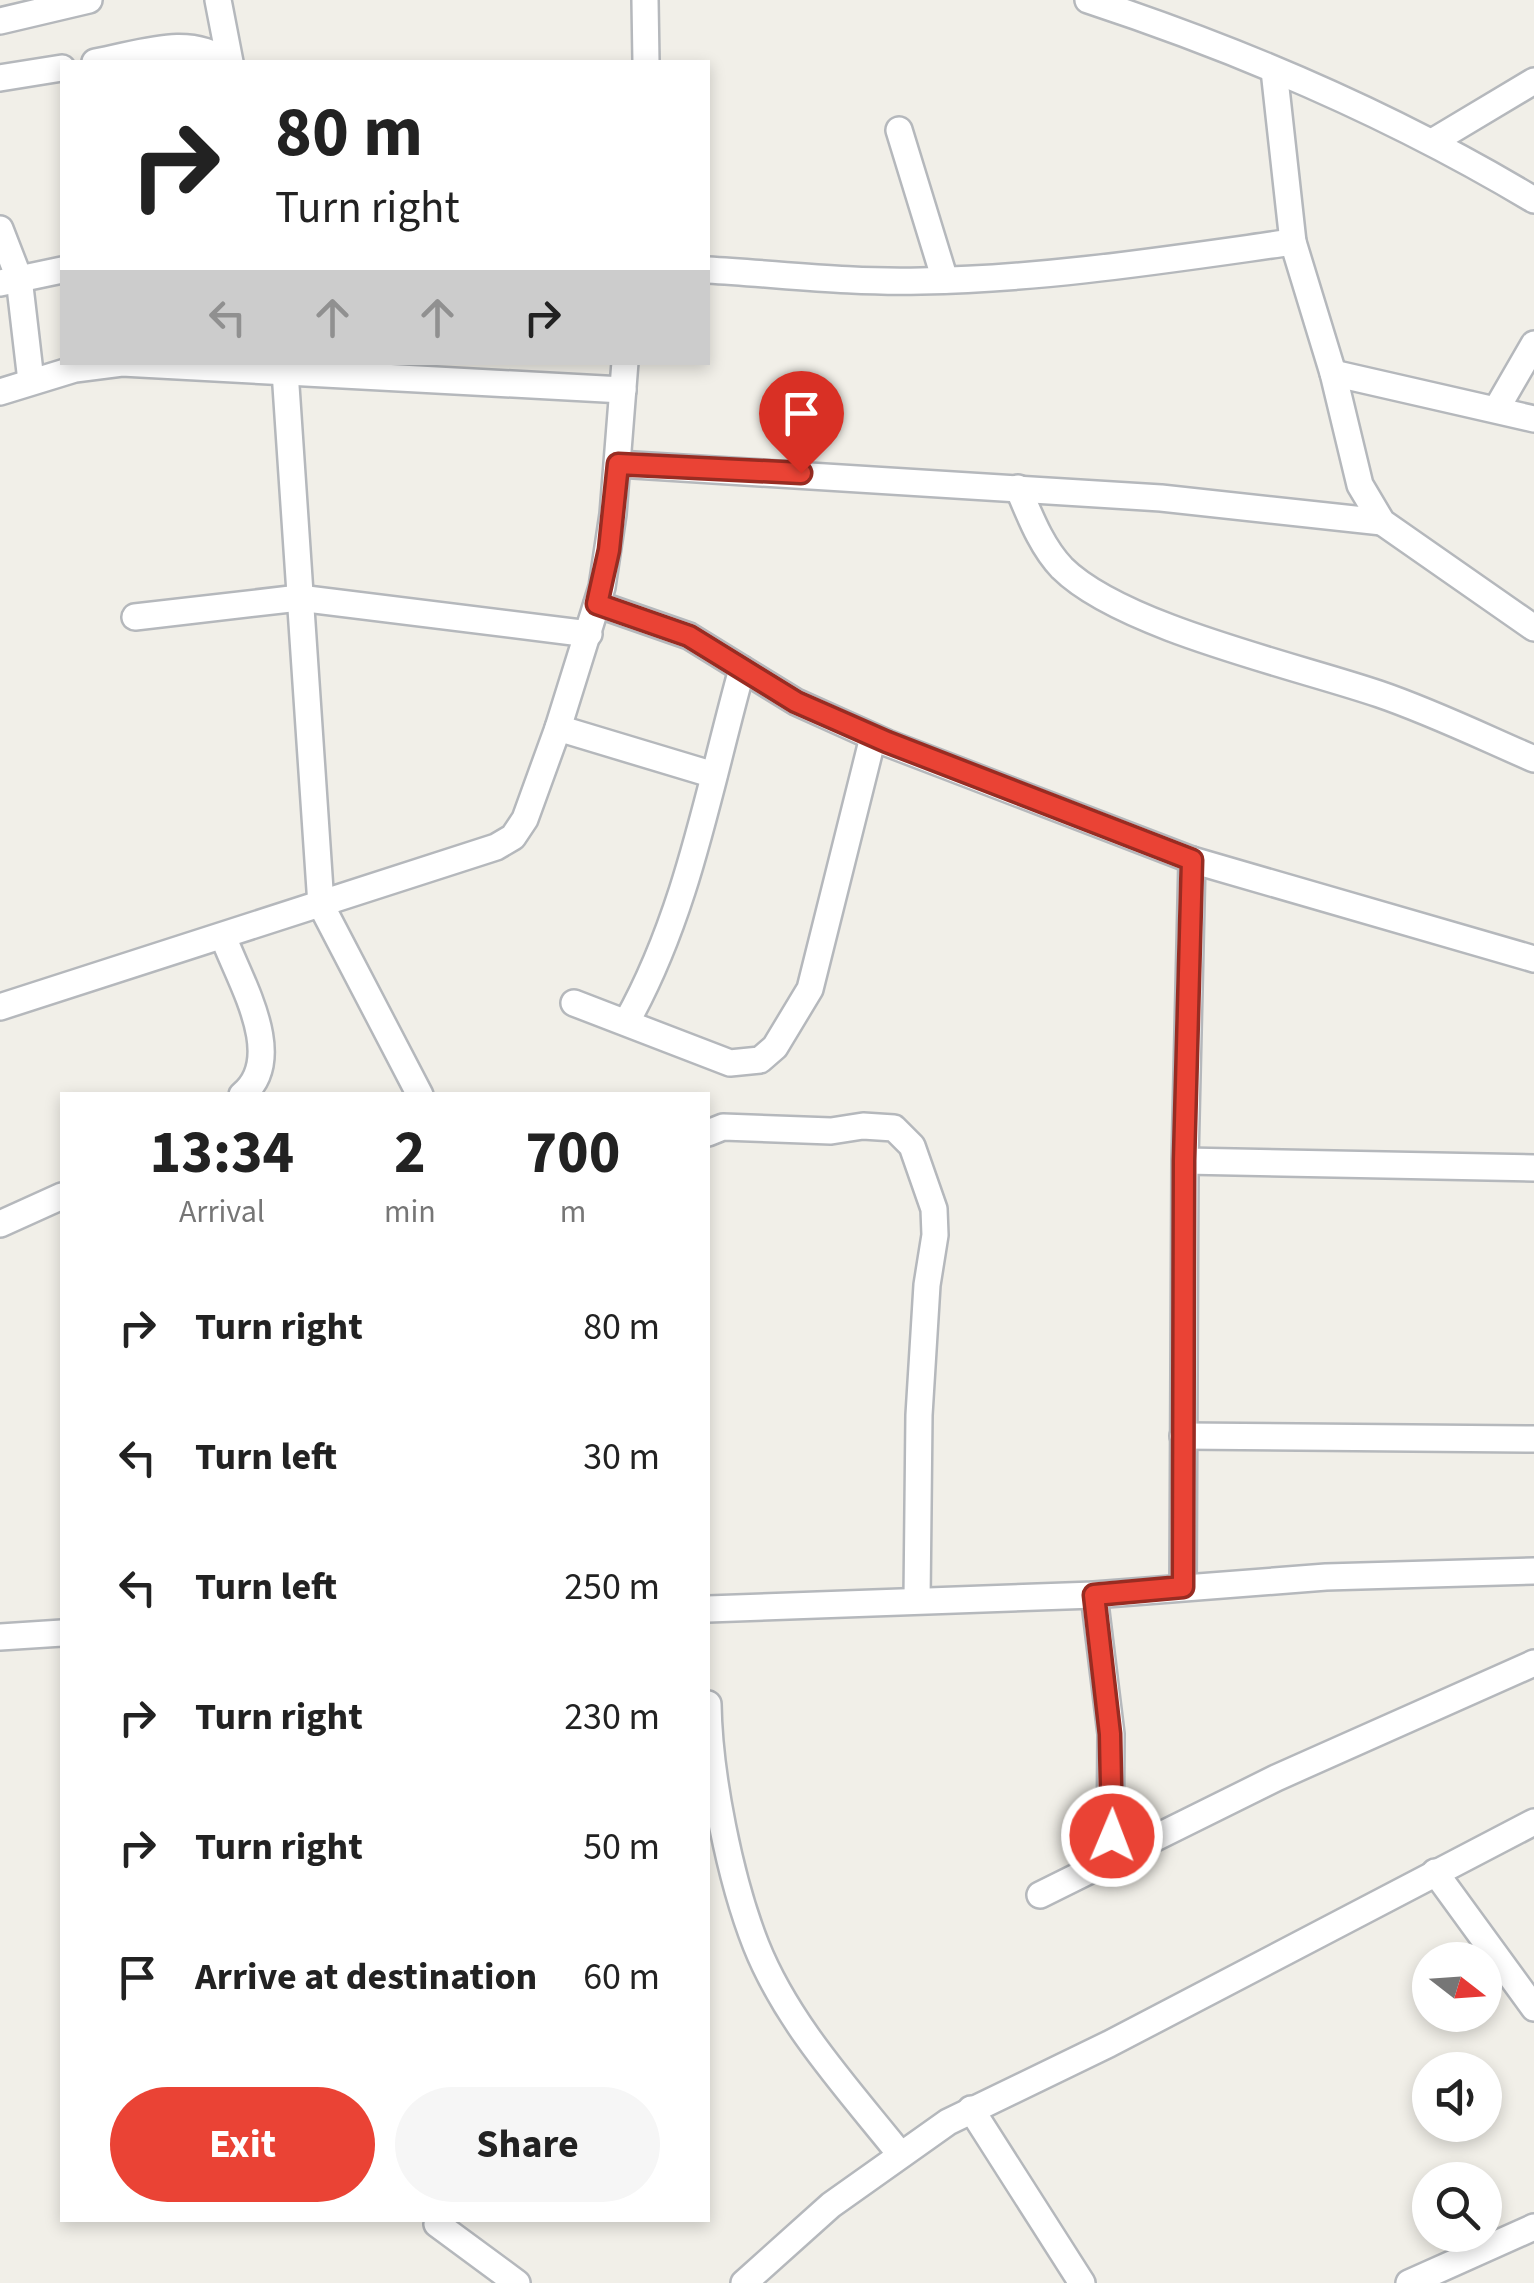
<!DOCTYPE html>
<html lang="en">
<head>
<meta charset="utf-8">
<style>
  body { margin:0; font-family:"Source Sans 3",sans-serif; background:#f6f6f6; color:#222; height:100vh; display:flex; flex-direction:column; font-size:38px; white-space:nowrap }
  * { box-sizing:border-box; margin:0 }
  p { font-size:32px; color:#767676 }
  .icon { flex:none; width:55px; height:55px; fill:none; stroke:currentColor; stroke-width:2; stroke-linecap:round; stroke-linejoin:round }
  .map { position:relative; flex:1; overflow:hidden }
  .details { position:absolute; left:60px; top:1092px; width:650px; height:1130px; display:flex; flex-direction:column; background:#fff; border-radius:0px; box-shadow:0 5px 15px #0003 }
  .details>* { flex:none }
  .banner { position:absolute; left:60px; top:60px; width:650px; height:305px; border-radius:0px; box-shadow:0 5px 15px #0003; background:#fff; color:#222; overflow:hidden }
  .needle { width:65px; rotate:107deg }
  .fabs { position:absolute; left:1412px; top:1942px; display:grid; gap:20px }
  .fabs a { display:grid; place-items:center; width:90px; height:90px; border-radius:50%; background:#fff; box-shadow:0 5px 15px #0003; font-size:50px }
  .pin { position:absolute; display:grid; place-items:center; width:85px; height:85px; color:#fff; margin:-102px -42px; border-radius:50% 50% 50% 0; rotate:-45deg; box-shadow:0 0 10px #0007 }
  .pin .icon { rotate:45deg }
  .me { position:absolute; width:110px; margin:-55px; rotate:1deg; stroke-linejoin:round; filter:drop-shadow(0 0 8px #0008) }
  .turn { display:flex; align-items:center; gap:35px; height:210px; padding:0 50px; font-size:45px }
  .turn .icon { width:130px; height:130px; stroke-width:2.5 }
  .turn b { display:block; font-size:70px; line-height:85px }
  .lanes { display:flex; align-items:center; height:95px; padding:0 50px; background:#0003; justify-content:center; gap:50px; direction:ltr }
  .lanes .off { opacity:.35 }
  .eta { display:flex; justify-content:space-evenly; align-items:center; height:170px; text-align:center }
  .eta b { font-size:60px; font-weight:700; line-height:70px }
  .action { display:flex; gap:20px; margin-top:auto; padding:20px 50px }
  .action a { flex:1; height:115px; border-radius:60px; background:#ea4335; color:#fff; font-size:40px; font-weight:700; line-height:115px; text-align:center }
  .action a+a { background:#f6f6f6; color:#222 }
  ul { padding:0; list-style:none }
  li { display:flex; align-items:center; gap:30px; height:130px; padding:0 50px }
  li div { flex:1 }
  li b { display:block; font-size:38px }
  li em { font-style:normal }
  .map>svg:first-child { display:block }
</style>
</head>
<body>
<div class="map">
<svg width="1534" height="2283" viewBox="0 0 1534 2283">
  <rect width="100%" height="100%" fill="#f1efe8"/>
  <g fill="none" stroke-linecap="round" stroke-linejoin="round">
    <defs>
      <g id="minor">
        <path d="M 218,0 L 230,62"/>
        <path d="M 645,0 L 646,62"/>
        <path d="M 1088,0 C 1243,51 1394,116 1534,200"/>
        <path d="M 0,21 L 89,0"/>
        <path d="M 95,62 C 138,55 188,33 226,62"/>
        <path d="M 1274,70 L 1293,242 L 1333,373 L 1360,485 L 1382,522 L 1534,628"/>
        <path d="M 0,78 L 62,68"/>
        <path d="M 899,130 L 945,280"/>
        <path d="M 1432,142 L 1534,81"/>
        <path d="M 0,229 L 19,278 L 31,381"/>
        <path d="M 708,270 C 779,274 850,283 921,281 C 1045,279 1171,259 1293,242"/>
        <path d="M 0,283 L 62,270"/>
        <path d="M 285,371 L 321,905 L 420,1095"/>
        <path d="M 1333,373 L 1534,419"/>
        <path d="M 0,392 L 75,369 L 122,363 L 623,390"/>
        <path d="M 1497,408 L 1534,344"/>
        <path d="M 618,464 L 1161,498 L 1382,522"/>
        <path d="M 1018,488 C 1030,516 1041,546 1062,568 C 1121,627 1297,666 1379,694 C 1432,712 1483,737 1534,759"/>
        <path d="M 597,604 L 689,636 L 796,702 L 887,743 L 1192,860 L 1534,959"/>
        <path d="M 135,617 L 299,598 L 589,634"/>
        <path d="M 558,728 L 714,775"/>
        <path d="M 223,936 C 239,980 288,1058 242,1095"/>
        <path d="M 574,1003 L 730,1063 L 760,1060 L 775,1047 L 810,989 L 873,737"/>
        <path d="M 0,1007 L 496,847 L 513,837 L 525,819 L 558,728 L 602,587 L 613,514 L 625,362"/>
        <path d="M 627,1021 C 688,912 709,787 742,669"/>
        <path d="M 708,1133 L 723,1127 L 831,1131 L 863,1126 L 894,1128 L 912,1146 L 934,1209 L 935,1235 L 927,1285 L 919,1415 L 917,1600"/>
        <path d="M 1185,1161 L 1534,1168"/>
        <path d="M 0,1224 L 62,1196"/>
        <path d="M 1183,1436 L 1534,1439"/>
        <path d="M 1183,1587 L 1185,1161 L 1192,860"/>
        <path d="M 1094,1595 L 1111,1734 L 1110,1864"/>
        <path d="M 708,1609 L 1094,1595 L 1326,1577 L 1534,1571"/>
        <path d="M 0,1637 L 62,1633"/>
        <path d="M 708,1704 C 709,1775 730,1879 756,1945 C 787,2023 848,2089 900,2154"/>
        <path d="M 1435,1872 L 1534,2008"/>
        <path d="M 1040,1895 L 1276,1778 L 1534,1663"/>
        <path d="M 971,2109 L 1082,2283"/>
        <path d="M 437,2224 L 517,2283"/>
        <path d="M 744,2283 L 831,2205 L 948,2122 L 1109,2044 L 1534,1822"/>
        <path d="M 1409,2283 L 1534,2227"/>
      </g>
    </defs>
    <use href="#minor" stroke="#b5b8bc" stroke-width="30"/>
    <use href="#minor" stroke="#fff" stroke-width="25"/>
  </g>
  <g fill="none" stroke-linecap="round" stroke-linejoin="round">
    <defs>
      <path id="route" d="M 801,473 L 618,464 L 609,550 L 597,604 L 689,636 L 796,702 L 887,742 L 1192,860 L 1184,1161 L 1183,1587 L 1094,1595 L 1110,1734 L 1112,1836"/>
    </defs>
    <use href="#route" stroke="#982c22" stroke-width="25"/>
    <use href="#route" stroke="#ea4335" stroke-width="18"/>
  </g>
</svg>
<div class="fabs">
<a><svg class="needle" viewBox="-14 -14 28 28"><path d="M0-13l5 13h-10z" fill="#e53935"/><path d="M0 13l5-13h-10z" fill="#767676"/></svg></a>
<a><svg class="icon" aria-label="sound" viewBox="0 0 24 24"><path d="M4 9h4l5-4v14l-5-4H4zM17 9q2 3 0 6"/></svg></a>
<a><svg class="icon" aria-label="search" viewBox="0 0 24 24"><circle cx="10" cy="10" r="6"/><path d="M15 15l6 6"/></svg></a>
</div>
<div class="pin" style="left:801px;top:473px;background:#d93025"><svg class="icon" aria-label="arrive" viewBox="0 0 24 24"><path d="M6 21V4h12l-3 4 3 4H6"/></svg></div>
<svg class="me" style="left:1112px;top:1836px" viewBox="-20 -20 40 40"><circle r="17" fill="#ea4335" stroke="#fff" stroke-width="3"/><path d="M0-11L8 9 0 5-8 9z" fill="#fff"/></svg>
<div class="banner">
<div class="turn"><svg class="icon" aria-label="right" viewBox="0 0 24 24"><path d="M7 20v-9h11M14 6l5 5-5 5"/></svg><div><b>80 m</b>Turn right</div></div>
<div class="lanes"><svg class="icon off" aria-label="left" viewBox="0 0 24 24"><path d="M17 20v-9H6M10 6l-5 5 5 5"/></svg><svg class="icon off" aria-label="ahead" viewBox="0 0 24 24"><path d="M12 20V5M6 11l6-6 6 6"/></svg><svg class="icon off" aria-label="ahead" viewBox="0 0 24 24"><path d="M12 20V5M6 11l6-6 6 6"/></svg><svg class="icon" aria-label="right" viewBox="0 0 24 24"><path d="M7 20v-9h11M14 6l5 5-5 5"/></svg></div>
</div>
<section class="details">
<div class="eta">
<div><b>13:34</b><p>Arrival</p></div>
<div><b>2</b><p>min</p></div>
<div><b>700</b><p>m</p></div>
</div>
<ul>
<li><svg class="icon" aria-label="right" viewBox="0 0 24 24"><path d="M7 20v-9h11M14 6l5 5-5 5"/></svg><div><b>Turn right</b></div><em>80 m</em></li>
<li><svg class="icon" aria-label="left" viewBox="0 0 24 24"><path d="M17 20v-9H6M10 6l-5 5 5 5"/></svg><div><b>Turn left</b></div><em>30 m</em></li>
<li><svg class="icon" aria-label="left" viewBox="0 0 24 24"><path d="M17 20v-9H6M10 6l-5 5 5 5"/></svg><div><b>Turn left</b></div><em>250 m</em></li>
<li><svg class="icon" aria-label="right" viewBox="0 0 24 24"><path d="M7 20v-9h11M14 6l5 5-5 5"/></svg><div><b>Turn right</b></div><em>230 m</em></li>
<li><svg class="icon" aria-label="right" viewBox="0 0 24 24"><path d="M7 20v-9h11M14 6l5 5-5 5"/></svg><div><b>Turn right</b></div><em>50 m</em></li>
<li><svg class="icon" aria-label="arrive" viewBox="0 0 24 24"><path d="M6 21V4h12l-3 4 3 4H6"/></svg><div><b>Arrive at destination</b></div><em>60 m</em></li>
</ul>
<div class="action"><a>Exit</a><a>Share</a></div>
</section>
</div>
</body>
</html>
